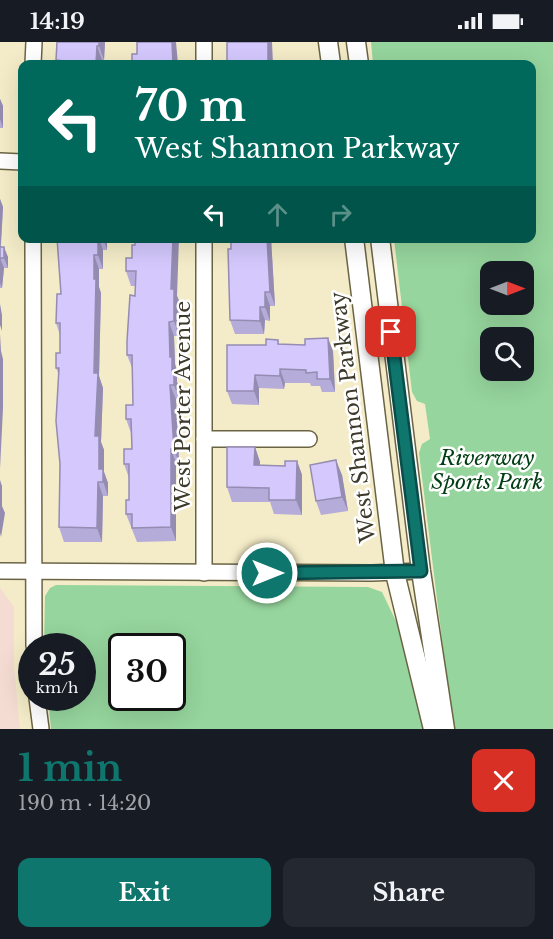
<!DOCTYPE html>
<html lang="en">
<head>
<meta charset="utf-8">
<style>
  body { margin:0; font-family:"Libre Baskerville",serif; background:#242831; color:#f1f3f6; height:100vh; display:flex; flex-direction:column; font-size:22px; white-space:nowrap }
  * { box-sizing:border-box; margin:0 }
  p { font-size:20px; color:#9ea1a6 }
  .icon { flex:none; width:33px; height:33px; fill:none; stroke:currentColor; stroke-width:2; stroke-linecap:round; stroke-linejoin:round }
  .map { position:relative; height:687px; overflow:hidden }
  .side { display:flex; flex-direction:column; background:#171b24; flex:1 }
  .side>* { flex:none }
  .hud { position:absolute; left:18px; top:18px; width:518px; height:183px; border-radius:12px; box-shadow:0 6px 24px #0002; background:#00695c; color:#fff; overflow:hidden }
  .needle { width:39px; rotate:90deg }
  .controls { position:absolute; left:480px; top:219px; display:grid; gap:12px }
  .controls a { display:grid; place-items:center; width:54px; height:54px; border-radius:12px; background:#171b24; box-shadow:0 6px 24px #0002; font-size:30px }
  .speed { position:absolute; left:18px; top:591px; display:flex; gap:12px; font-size:30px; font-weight:700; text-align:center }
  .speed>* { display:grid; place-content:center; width:78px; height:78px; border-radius:50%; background:#171b24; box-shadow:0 6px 24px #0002; line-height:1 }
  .speed small { font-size:15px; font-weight:400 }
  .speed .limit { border:3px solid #111; border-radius:9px; background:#fff; color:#111 }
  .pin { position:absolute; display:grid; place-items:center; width:51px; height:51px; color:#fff; margin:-26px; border-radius:12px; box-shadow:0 3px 9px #0006 }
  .me { position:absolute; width:66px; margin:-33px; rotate:90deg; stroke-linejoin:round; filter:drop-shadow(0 0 4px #0008) }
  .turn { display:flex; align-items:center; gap:21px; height:126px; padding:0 18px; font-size:27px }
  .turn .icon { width:78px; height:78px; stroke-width:2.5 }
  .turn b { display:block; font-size:42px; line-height:51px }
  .lanes { display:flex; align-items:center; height:57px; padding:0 18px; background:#0003; justify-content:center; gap:30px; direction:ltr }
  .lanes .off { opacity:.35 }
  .round { display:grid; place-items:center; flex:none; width:63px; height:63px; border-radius:12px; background:#242831 }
  .overview { display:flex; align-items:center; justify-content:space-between; height:102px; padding:0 18px }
  h1 { font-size:36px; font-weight:700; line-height:45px; color:#0f766e }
  .button { display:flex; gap:12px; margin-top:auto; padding:12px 18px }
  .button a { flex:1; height:69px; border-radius:12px; background:#0f766e; color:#fff; font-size:24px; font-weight:700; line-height:69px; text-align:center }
  .button a+a { background:#242831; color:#f1f3f6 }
  .status { display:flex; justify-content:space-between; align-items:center; height:42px; padding:0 30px; background:#171b24; direction:ltr }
  .status svg { height:16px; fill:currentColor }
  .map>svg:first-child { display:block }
</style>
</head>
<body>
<div class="status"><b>14:19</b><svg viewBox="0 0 49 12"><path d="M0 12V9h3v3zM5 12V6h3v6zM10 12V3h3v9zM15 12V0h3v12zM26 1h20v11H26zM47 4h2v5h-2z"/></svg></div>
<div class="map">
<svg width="553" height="687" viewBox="0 0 553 687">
  <rect width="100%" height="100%" fill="#f4ecc8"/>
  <path fill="#f4dcd2" d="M 0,546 L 14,565 L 14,624 L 20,687 L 0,687 Z"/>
  <g fill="#96d59d" fill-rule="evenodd">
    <path d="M 371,0 L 553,0 L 553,687 L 453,687 L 419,411 L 422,402 L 430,397 L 425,362 L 417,359 L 412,350 L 394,197 L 531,196 L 531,22 L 373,22 ZM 490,230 L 524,230 L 524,262 L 490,262 ZM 490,296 L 524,296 L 524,328 L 490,328 Z"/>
    <path d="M 56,543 L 368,545 L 382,550 L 403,594 L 423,687 L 51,687 L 48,656 L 82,656 L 82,604 L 44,604 L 45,554 L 50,546 ZM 122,604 L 172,604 L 172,656 L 122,656 Z"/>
  </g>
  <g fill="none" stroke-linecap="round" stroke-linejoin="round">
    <defs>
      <g id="minor">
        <path d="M 33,22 L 34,0"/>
        <path d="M 204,22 L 204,0"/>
        <path d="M 0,119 L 22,120"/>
        <path d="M 33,196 L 34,604"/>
        <path d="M 204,397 L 309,397"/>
        <path d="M 0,529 L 372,531 L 421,529"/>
        <path d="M 204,531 L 204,196"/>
        <path d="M 37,656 L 41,687"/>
      </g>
      <g id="tertiary">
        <path d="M 328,0 L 331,22"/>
        <path d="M 356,0 L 359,22"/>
        <path d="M 354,196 L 395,531 L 433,687"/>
        <path d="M 380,196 L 421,529 L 445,687"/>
      </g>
    </defs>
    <use href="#minor" stroke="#6b6444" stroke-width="18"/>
    <use href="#tertiary" stroke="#6b6444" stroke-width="21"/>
    <use href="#minor" stroke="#fff" stroke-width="15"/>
    <use href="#tertiary" stroke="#fff" stroke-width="18"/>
  </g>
  <g fill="#b6acda">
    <path d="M 105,0 L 104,18 L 102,18 L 102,22 L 58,22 L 56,18 Z"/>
    <path d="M 0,57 L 3,64 L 3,86 L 0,86 Z"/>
    <path d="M 0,138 L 0,157 L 3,165 L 1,205 L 8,215 L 8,226 L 4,226 L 2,246 L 0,246 Z"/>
    <path d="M 57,196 L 107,196 L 107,208 L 103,208 L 103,227 L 99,227 L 99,245 L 101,251 L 99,334 L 103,346 L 101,400 L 104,408 L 104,430 L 108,441 L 108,454 L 103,454 L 102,500 L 64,500 L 59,485 L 60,422 L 59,333 L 56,326 L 60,311 L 60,293 L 56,281 L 61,252 Z"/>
    <path d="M 271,196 L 275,264 L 270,264 L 270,279 L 265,278 L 264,292 L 235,292 L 230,278 L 231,207 Z"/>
    <path d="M 132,216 L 177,254 L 180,261 L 179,294 L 174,294 L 175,322 L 177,329 L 177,340 L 179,345 L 179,357 L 176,357 L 179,421 L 176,421 L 176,499 L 137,500 L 126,472 L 129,458 L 129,436 L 124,422 L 132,407 L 131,391 L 126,377 L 133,363 L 133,328 L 127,313 L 135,254 L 136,244 L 131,244 L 126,229 Z"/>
    <path d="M 278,298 L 279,302 L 333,309 L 335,350 L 322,350 L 320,344 L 311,344 L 310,341 L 285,341 L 284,347 L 259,346 L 259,363 L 232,362 L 227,349 L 266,303 Z"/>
    <path d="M 255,405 L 260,420 L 260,423 L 285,424 L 297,419 L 302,433 L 302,473 L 274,472 L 270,460 L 232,460 L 227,445 Z"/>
    <path d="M 342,433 L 348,469 L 321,473 L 316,459 Z"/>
  </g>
  <g fill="#948cb1">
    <path d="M 99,0 L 105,0 L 104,18 L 99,4 Z"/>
    <path d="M 172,0 L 176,0 L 178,22 L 173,22 Z"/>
    <path d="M 268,0 L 272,0 L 273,22 L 268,22 Z"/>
    <path d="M 97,4 L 102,18 L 102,22 L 96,22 Z"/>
    <path d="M 0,57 L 3,64 L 3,86 L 0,77 Z"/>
    <path d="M 0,138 L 0,157 L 3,165 L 0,215 Z"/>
    <path d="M 98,196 L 99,196 L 103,208 L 103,227 L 98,213 Z"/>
    <path d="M 103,196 L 107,196 L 107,208 Z"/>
    <path d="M 173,196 L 179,196 L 177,254 L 180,261 L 179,294 L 174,279 L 171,247 Z"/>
    <path d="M 267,196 L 271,196 L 275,264 L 270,250 Z"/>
    <path d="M 4,205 L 8,215 L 8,226 L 4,216 Z"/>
    <path d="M 94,213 L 99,227 L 99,245 L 101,251 L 99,334 L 103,346 L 101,400 L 104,408 L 104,430 L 108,441 L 108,454 L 99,427 L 95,394 L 94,331 Z"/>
    <path d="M 0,216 L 4,226 L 2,246 L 0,241 Z"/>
    <path d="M 265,250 L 270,264 L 270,279 L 265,265 Z"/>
    <path d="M 0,262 L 2,273 L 2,289 L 0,283 Z"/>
    <path d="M 260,265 L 265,278 L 264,292 L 260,279 Z"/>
    <path d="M 169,280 L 174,294 L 175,322 L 177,329 L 177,340 L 179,345 L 179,357 L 174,343 L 170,315 Z"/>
    <path d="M 0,292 L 1,309 L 3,317 L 3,366 L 0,427 Z"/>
    <path d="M 328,296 L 333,309 L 335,350 L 330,337 Z"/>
    <path d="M 280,327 L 285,341 L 284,347 L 280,334 Z"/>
    <path d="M 255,333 L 259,346 L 259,363 L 254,349 Z"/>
    <path d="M 170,343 L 176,357 L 179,421 L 174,407 Z"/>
    <path d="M 255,405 L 260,420 L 260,437 L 254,423 Z"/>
    <path d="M 171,407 L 176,421 L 176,499 L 171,485 Z"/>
    <path d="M 336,418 L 342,433 L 348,469 L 342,455 Z"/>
    <path d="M 297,419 L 302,433 L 302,473 L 296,458 Z"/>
    <path d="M 0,438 L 2,444 L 2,464 L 5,471 L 1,495 L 0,491 Z"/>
    <path d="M 98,440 L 103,454 L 102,500 L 97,486 Z"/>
  </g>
  <g fill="#d4c8fd" stroke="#948cb1" stroke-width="1.5">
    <path d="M 57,0 L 99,0 L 99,4 L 97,4 L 96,22 L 63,22 L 63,19 L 56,18 Z"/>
    <path d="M 137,0 L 172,0 L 173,22 L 132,22 L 132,12 L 137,12 Z"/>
    <rect x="227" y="0" width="41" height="22"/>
    <path d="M 57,196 L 98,196 L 98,213 L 94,213 L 94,237 L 96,237 L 94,331 L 98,331 L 95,394 L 99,394 L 99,427 L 103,427 L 103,440 L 98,440 L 97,486 L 59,485 L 60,422 L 56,379 L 59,326 L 56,326 L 56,311 L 60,311 L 60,281 L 56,281 L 57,252 L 61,252 Z"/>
    <path d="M 135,196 L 173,196 L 171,247 L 174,247 L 174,279 L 169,280 L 170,315 L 172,315 L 172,331 L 174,331 L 174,343 L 170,343 L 174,407 L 171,407 L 171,485 L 132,486 L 132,472 L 126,472 L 126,458 L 129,458 L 129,422 L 124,422 L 124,407 L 132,407 L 131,377 L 126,377 L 126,363 L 133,363 L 132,313 L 127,313 L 127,299 L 130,253 L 135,254 L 136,229 L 126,229 L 126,216 L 132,216 L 132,203 L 135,203 Z"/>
    <path d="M 231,196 L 267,196 L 270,250 L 265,250 L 265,265 L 260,265 L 260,279 L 230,278 L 228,207 L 231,207 Z"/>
    <path d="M 0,205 L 4,205 L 4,216 L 0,216 L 0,220 Z"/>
    <path d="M 328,296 L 330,337 L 317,337 L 317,330 L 306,331 L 306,328 L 280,327 L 280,334 L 255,333 L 254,349 L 227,349 L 227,303 L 266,303 L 266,297 L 278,298 L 278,302 L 305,303 L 305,297 Z"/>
    <path d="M 227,405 L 255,405 L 254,423 L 285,424 L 285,419 L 297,419 L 296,458 L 269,458 L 269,446 L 227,445 Z"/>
    <path d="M 336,418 L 342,455 L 316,459 L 310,423 Z"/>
  </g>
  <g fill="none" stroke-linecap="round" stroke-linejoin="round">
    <defs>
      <path id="route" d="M 267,531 L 421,529 L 391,290"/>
    </defs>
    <use href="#route" stroke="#0a4d48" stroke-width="15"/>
    <use href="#route" stroke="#0f766e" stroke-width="10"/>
  </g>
  <g text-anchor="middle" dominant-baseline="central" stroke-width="5" stroke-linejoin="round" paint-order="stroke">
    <g font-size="21" fill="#3d3a2b" stroke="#fff">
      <text transform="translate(183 364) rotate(-90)">West Porter Avenue</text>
      <text transform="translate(353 375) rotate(-97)">West Shannon Parkway</text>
    </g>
    <g font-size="21" font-style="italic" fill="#023e13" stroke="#fff">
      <text x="487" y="416">Riverway<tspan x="487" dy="24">Sports Park</tspan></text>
    </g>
  </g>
</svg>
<div class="controls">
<a><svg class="needle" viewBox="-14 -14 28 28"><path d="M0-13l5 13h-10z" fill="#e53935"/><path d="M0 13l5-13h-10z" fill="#9ea1a6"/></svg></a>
<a><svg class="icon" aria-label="search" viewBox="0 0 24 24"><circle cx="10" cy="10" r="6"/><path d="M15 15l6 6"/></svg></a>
</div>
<div class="speed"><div>25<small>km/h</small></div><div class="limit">30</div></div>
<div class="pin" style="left:391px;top:290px;background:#d93025"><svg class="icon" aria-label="arrive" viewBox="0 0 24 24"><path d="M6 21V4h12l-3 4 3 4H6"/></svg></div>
<svg class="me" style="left:267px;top:531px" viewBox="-20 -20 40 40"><circle r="17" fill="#0f766e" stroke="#fff" stroke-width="3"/><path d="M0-11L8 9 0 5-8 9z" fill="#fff"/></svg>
<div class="hud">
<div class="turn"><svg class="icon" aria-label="left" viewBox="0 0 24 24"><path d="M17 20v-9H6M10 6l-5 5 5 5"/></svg><div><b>70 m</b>West Shannon Parkway</div></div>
<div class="lanes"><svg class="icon" aria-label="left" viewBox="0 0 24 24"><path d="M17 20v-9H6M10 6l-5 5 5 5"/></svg><svg class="icon off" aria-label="ahead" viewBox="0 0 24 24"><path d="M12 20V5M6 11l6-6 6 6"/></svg><svg class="icon off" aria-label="right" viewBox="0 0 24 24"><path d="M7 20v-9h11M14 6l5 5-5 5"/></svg></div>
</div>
</div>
<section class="side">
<div class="overview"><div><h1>1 min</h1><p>190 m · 14:20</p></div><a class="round" style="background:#d93025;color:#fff"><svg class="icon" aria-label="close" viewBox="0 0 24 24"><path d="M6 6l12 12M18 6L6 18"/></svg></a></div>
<div class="button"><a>Exit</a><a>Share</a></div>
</section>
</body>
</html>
